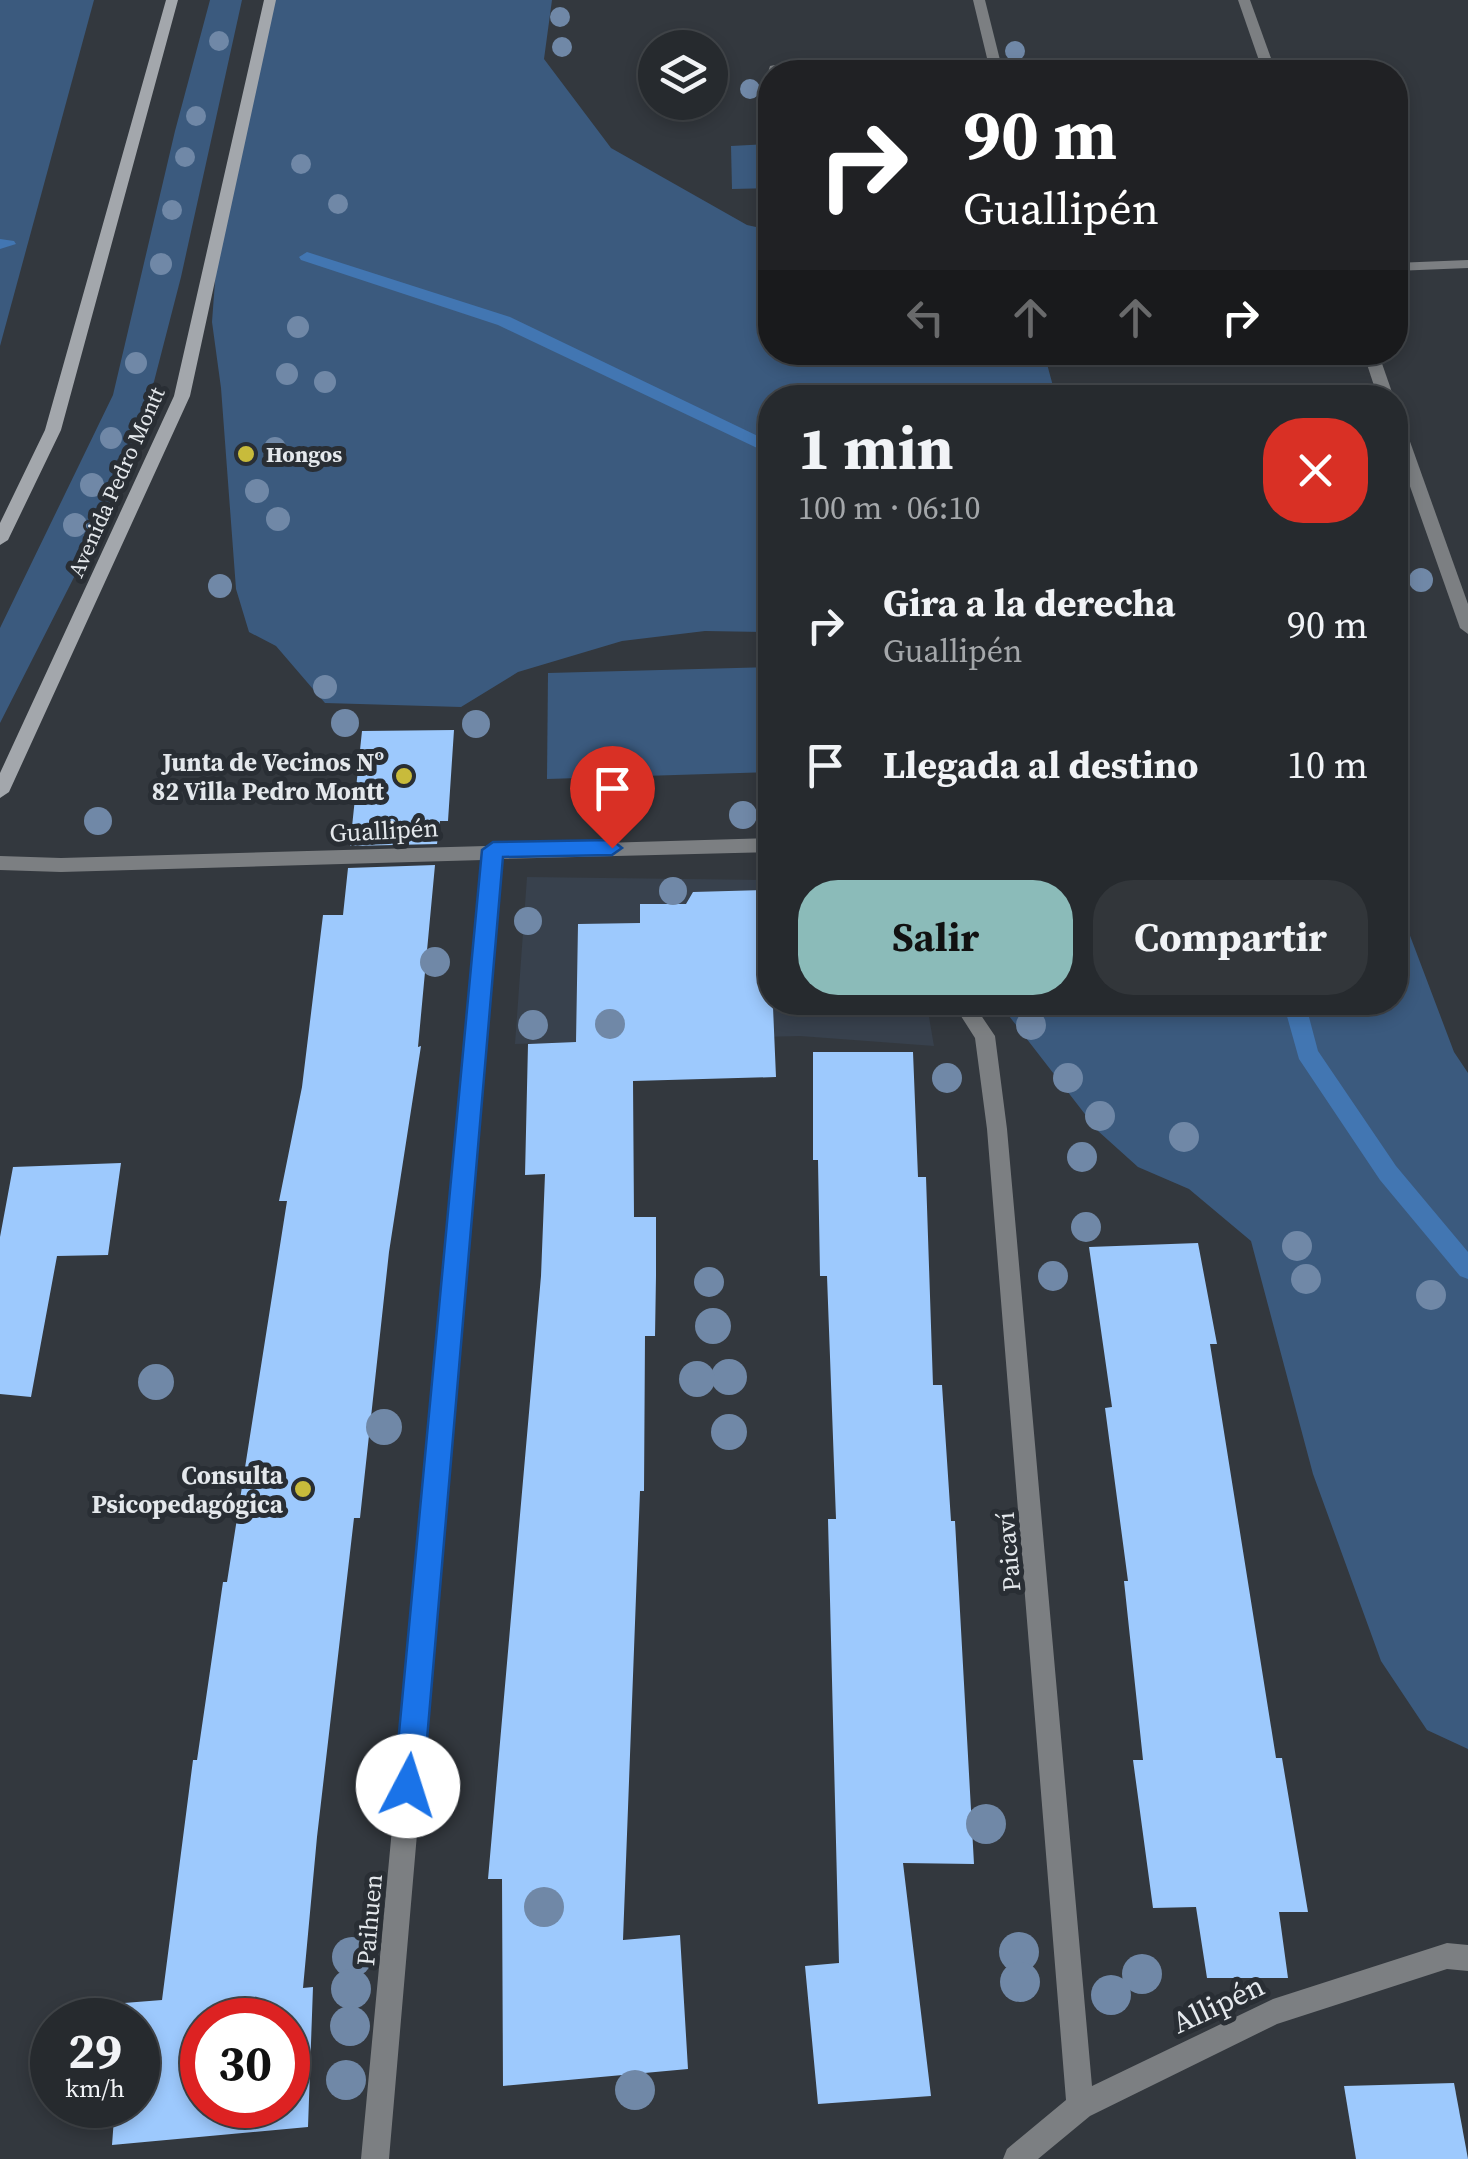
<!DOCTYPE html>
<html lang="es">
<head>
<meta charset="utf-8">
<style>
  body { margin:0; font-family:"Source Serif 4",serif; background:#32363a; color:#f1f3f6; height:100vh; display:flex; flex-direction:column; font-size:38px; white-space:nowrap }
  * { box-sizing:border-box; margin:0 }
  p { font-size:32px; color:#a4a7aa }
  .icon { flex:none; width:55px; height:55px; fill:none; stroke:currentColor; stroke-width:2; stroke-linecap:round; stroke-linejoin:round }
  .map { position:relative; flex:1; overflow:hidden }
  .sheet { position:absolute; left:758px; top:385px; width:650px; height:630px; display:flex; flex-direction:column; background:#262a2e; border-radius:40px; box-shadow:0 5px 15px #0003,0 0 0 2px #42464a }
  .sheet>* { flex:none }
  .guide { position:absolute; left:758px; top:60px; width:650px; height:305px; border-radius:40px; box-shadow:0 5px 15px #0003,0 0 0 2px #42464a; background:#202124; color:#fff; overflow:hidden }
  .fabs { position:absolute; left:638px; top:30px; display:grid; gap:20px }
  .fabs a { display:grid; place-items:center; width:90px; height:90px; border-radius:50%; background:#262a2e; box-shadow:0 5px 15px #0003,0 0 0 2px #42464a; font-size:50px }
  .speed { position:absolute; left:30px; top:1998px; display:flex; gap:20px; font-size:50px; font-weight:700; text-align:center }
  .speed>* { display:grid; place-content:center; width:130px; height:130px; border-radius:50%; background:#262a2e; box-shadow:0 5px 15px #0003,0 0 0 2px #42464a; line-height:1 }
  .speed small { font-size:25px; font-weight:400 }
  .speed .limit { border:15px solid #d22; background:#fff; color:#111 }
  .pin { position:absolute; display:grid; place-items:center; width:85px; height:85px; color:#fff; margin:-102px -42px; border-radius:50% 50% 50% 0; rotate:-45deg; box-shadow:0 0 10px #0007 }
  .pin .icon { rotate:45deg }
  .me { position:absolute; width:110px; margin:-55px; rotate:5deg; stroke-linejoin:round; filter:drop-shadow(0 0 8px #0008) }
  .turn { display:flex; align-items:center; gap:35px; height:210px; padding:0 40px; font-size:45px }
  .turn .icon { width:130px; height:130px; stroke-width:2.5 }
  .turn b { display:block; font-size:70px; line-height:85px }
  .lanes { display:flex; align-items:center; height:95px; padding:0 40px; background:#0003; justify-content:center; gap:50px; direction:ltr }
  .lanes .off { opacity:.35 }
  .round { display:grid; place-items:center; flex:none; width:105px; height:105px; border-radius:40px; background:#32363a }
  .overview { display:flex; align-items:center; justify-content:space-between; height:170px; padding:0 40px }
  h1 { font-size:60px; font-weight:700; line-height:75px }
  .action { display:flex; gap:20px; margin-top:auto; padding:20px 40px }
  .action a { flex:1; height:115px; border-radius:40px; background:#8bbbb9; color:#111; font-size:40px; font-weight:700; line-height:115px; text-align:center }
  .action a+a { background:#32363a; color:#f1f3f6 }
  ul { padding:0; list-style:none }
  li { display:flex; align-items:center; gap:30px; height:140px; padding:0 40px }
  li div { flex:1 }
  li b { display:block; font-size:38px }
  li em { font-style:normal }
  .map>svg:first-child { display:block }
</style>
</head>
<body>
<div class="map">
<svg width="1468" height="2159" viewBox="0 0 1468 2159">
  <rect width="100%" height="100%" fill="#33383e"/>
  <path fill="#38414d" d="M 527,877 L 770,880 L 770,1002 L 919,1003 L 929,1017 L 934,1046 L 800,1036 L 515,1044 Z"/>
  <g fill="#3b5a7e">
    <path d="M 0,0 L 94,0 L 0,346 Z"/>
    <path d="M 210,0 L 242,0 L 181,277 L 134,459 L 0,723 L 0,628 L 113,395 L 175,131 Z"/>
    <path d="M 275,0 L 552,0 L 544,59 L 611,148 L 747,225 L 770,230 L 770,352 L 1044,353 L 1056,397 L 770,398 L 770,632 L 705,631 L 622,641 L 518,672 L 461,707 L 325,703 L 276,646 L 249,632 L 236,589 L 221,388 L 212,322 L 216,268 Z"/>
    <path d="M 770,144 L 770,188 L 732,189 L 731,146 Z"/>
    <path d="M 770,667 L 770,772 L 547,779 L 548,673 Z"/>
    <path d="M 1395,896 L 1454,1052 L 1468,1073 L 1468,1749 L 1427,1730 L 1381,1661 L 1313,1474 L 1251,1241 L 1189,1189 L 1138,1167 L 1098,1131 L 999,1003 L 1395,1002 Z"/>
  </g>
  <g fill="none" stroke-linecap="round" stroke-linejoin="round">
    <g fill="#4276b2" fill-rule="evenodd">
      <path d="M 0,239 L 14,241 L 16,244 L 0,249 Z"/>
      <path d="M 307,252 L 510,317 L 770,442 L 770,454 L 498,325 L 301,260 L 299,257 Z"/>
      <path d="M 1283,1002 L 1305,1002 L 1318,1051 L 1396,1166 L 1468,1252 L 1468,1279 L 1460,1276 L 1380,1180 L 1299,1059 Z"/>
    </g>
  </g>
  <g fill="#9dc9fd" fill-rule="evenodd">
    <path d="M 454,730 L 448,821 L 440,821 L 437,844 L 350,846 L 362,731 Z"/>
    <path d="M 435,865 L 418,1047 L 421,1046 L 389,1252 L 360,1518 L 354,1518 L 317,1837 L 303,1988 L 313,1987 L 308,2127 L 112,2145 L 115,2105 L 138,2105 L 138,2020 L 122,2020 L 124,2003 L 162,2000 L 193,1760 L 197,1760 L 223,1582 L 227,1582 L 287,1201 L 279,1201 L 302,1087 L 323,915 L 343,915 L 348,868 ZM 202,2020 L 288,2020 L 288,2105 L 202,2105 Z"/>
    <path d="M 768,890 L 776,1077 L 633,1081 L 634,1217 L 656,1217 L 656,1276 L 655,1336 L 645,1336 L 644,1491 L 640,1491 L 623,1940 L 680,1935 L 688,2069 L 503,2086 L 502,1879 L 488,1879 L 541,1276 L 545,1174 L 525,1175 L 528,1044 L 576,1042 L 578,924 L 640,923 L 640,904 L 686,904 L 693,892 Z"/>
    <path d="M 813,1052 L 913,1052 L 918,1177 L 926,1177 L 933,1385 L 942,1385 L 951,1521 L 955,1521 L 974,1864 L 903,1863 L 931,2096 L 818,2104 L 805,1966 L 839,1963 L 828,1519 L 836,1519 L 827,1276 L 820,1276 L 818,1160 L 813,1160 Z"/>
    <path d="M 121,1163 L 108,1255 L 57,1256 L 31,1397 L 0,1394 L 0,1237 L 13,1167 Z"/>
    <path d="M 1198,1243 L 1217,1344 L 1210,1344 L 1276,1758 L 1282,1758 L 1308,1912 L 1279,1912 L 1288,1978 L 1207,1978 L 1196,1907 L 1153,1908 L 1133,1760 L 1143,1760 L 1124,1581 L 1128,1581 L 1105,1408 L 1112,1407 L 1089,1247 Z"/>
    <path d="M 1454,2083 L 1468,2159 L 1356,2159 L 1344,2086 Z"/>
  </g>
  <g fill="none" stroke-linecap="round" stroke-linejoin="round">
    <g fill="#7c7f82" fill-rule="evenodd">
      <path d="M 973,0 L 985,0 L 1003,72 L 991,72 L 989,66 L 768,72 L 770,66 L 775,65 L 987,58 Z"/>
      <path d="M 1238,0 L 1250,0 L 1276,72 L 1263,72 Z"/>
      <path d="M 1468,260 L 1468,268 L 1395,271 L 1395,263 Z"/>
      <path d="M 1363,352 L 1378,352 L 1394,398 L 1378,398 Z"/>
      <path d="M 1395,417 L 1403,422 L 1468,604 L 1468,634 L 1460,628 L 1395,444 Z"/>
      <path d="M 770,838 L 770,852 L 501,859 L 389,2159 L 361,2159 L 483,860 L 61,872 L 0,870 L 0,856 L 61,858 L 486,846 L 493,843 L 500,846 Z"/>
      <path d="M 952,1002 L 972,1002 L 995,1036 L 1007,1129 L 1092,2086 L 1273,1999 L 1447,1943 L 1468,1945 L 1468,1971 L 1447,1969 L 1277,2024 L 1090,2116 L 1038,2159 L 1003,2159 L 1007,2149 L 1066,2100 L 987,1129 L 975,1038 Z"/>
    </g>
    <g fill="#a3a7ac" fill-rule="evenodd">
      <path d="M 166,0 L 178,0 L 61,430 L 8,540 L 0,545 L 0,523 L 45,430 Z"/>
      <path d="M 264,0 L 276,0 L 190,396 L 9,792 L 0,798 L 0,773 L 174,396 Z"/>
    </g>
  </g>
  <g fill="#7088a7">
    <circle cx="560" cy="17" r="10"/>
    <circle cx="219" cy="41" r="10"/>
    <circle cx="562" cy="47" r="10"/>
    <circle cx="1015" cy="51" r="10"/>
    <circle cx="750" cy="89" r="10"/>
    <circle cx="196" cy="116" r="10"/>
    <circle cx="185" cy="157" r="10"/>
    <circle cx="301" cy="164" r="10"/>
    <circle cx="338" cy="204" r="10"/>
    <circle cx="172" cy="210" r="10"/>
    <circle cx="161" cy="264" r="11"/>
    <circle cx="298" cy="327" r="11"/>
    <circle cx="136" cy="363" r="11"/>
    <circle cx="287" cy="374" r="11"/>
    <circle cx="325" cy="382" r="11"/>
    <circle cx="111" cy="438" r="11"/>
    <circle cx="275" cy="448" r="11"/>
    <circle cx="92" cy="485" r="12"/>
    <circle cx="257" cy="491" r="12"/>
    <circle cx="278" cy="519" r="12"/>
    <circle cx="75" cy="525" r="12"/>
    <circle cx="1421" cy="580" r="12"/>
    <circle cx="220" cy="586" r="12"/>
    <circle cx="325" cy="687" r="12"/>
    <circle cx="345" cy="723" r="14"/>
    <circle cx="476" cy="724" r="14"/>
    <circle cx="743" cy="815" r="14"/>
    <circle cx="98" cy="821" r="14"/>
    <circle cx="673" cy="891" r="14"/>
    <circle cx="528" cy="921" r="14"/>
    <circle cx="435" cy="962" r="15"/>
    <circle cx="610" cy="1024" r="15"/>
    <circle cx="533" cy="1025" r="15"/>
    <circle cx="1031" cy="1025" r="15"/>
    <circle cx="947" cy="1078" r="15"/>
    <circle cx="1068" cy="1078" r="15"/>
    <circle cx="1100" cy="1116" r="15"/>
    <circle cx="1184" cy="1137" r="15"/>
    <circle cx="1082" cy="1157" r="15"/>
    <circle cx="1086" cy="1227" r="15"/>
    <circle cx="1297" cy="1246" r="15"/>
    <circle cx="1053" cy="1276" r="15"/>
    <circle cx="1306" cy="1279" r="15"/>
    <circle cx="709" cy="1282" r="15"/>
    <circle cx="1431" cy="1295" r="15"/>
    <circle cx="713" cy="1326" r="18"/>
    <circle cx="729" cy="1377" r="18"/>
    <circle cx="697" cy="1379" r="18"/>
    <circle cx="156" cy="1382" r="18"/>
    <circle cx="384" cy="1427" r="18"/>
    <circle cx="729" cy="1432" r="18"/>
    <circle cx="986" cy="1824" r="20"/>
    <circle cx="544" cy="1907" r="20"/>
    <circle cx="1019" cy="1952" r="20"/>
    <circle cx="352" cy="1957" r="20"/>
    <circle cx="1142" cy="1974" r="20"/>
    <circle cx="1020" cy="1982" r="20"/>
    <circle cx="351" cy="1989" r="20"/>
    <circle cx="1111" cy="1995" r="20"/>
    <circle cx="350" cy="2026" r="20"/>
    <circle cx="346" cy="2080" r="20"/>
    <circle cx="635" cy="2090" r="20"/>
  </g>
  <path fill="#1a73e8" stroke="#114b97" stroke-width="2.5" d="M 612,840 L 622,848 L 612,855 L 503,857 L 423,1786 L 418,1795 L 408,1799 L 399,1795 L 394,1786 L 482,850 L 493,842 Z"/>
  <g fill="#c8bb3b" stroke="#292e34" stroke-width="4">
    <circle cx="246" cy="454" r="10"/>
    <circle cx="404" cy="776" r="10"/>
    <circle cx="303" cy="1489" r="10"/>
  </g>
  <g text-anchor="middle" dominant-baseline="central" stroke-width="10" stroke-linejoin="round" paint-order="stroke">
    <g font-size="22" font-weight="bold" fill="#e4e8ec" stroke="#292e34" text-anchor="start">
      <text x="266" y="454">Hongos</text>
    </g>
    <g font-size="22" fill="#e4e8ec" stroke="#292e34">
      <text transform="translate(116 482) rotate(-66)">Avenida Pedro Montt</text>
    </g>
    <g font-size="25" font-weight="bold" fill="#e4e8ec" stroke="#292e34" text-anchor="end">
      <text x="384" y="762">Junta de Vecinos Nº<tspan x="384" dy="29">82 Villa Pedro Montt</tspan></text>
      <text x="283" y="1475">Consulta<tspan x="283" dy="29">Psicopedagógica</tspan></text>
    </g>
    <g font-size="25" fill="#e4e8ec" stroke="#292e34">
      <text transform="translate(384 830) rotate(-3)">Guallipén</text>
      <text transform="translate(1008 1552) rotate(-95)">Paicaví</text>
      <text transform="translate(369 1920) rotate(-85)">Paihuen</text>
    </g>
    <g font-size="30" fill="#e4e8ec" stroke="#292e34">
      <text transform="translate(1218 2004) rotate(-25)">Allipén</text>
    </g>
  </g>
</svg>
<div class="fabs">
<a><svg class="icon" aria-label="layers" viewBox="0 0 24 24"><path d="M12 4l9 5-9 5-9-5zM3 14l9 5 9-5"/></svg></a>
</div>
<div class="speed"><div>29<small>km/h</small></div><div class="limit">30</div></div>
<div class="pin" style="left:612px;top:848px;background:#d93025"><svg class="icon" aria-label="arrive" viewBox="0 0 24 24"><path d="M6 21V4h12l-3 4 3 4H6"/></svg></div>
<svg class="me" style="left:408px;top:1786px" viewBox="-20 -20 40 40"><circle r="19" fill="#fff"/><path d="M0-13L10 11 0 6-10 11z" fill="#1a73e8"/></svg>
<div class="guide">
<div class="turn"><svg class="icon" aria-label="right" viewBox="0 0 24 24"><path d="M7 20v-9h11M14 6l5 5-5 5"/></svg><div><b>90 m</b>Guallipén</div></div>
<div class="lanes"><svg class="icon off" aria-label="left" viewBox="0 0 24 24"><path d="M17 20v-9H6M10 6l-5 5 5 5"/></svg><svg class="icon off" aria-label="ahead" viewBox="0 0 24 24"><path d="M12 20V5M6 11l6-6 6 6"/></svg><svg class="icon off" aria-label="ahead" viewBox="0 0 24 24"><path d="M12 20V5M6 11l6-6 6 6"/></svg><svg class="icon" aria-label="right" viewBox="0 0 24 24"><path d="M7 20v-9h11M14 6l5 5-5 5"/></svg></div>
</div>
<section class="sheet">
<div class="overview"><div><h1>1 min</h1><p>100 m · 06:10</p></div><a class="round" style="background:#d93025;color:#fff"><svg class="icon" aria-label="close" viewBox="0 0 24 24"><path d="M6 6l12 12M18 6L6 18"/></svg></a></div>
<ul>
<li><svg class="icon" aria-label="right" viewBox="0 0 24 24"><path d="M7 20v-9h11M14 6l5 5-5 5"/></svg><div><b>Gira a la derecha</b><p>Guallipén</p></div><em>90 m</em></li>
<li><svg class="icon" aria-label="arrive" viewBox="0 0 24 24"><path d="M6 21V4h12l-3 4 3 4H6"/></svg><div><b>Llegada al destino</b></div><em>10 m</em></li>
</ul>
<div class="action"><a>Salir</a><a>Compartir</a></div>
</section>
</div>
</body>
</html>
